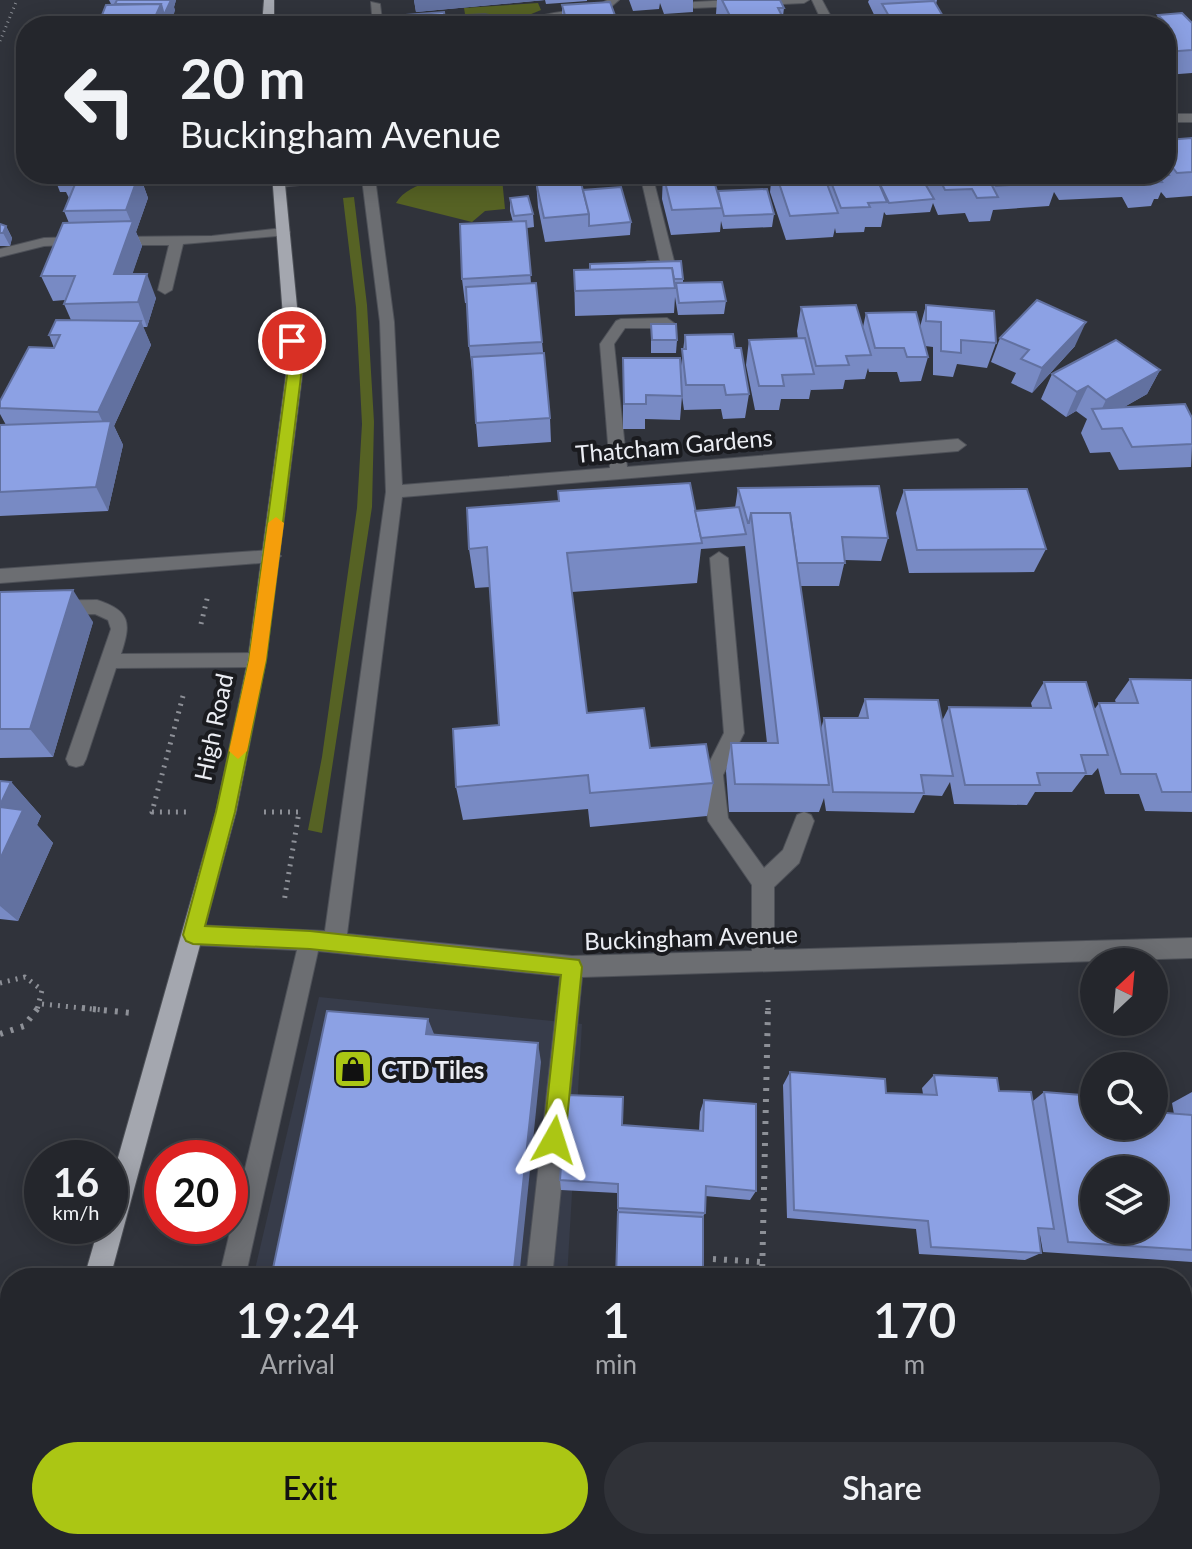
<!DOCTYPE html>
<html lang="en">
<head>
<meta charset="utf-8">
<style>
  body { margin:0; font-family:Lato,sans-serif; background:#303238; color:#f1f3f6; height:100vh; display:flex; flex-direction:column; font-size:30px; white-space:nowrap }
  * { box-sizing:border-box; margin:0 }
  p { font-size:26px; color:#a3a5a9 }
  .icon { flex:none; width:44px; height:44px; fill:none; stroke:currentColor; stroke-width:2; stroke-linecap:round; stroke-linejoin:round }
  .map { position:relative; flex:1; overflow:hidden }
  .side { position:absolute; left:0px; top:1268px; width:1192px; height:282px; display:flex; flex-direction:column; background:#24262c; border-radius:32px 32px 0 0; box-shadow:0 4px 20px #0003,0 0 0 2px #414348 }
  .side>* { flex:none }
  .banner { position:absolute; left:16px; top:16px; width:1160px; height:168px; border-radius:32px; box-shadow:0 4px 20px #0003,0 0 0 2px #414348; background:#24262c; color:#f1f3f6; overflow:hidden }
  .needle { width:52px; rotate:26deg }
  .buttons { position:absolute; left:1080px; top:948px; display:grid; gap:16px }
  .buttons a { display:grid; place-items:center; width:88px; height:88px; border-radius:50%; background:#24262c; box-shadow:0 4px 20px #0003,0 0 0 2px #414348; font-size:40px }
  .speed { position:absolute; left:24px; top:1140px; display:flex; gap:16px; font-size:40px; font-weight:700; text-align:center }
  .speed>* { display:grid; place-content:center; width:104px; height:104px; border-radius:50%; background:#24262c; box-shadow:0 4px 20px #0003,0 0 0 2px #414348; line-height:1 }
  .speed small { font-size:20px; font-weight:400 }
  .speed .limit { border:12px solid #d22; background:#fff; color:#111 }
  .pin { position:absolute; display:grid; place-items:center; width:68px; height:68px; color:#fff; margin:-34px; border:4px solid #fff; border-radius:50%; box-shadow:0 2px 8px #0007 }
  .me { position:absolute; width:88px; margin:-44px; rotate:6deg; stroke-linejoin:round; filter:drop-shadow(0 0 6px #0008) }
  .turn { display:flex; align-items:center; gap:28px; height:168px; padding:0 32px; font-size:36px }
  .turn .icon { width:104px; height:104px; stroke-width:2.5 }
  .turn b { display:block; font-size:56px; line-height:68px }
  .eta { display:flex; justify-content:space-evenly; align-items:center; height:136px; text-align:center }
  .eta b { font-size:48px; font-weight:600; line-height:56px }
  .primary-button { display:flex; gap:16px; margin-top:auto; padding:16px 32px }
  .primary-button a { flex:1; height:92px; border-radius:48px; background:#abc614; color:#111; font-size:32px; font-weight:600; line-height:92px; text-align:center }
  .primary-button a+a { background:#303238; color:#f1f3f6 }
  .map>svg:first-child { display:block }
</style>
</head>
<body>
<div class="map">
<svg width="1192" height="1549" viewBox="0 0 1192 1549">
  <rect width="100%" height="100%" fill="#30333b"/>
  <g fill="#373c4a">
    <path d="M 319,997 L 582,1024 L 567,1278 L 253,1278 Z"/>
    <path d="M 193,1540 L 552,1540 L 551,1549 L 191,1549 Z"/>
  </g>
  <g fill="#566224">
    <path d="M 538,3 L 541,10 L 512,22 L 511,19 L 494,19 L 491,14 L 465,14 L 464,8 Z"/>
    <path d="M 502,178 L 505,209 L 485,211 L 472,222 L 396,203 C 415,173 470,179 502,178 Z"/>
    <path d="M 354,197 L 367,305 L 374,422 L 372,507 L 322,833 L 308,830 L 322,757 L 357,508 L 362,424 L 356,307 L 343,198 Z"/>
  </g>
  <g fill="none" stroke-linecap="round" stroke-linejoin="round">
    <defs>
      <g id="minor">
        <path d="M 607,0 L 619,0 L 605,12 L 562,16 L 535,26 L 519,26 C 547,6 587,15 607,0 Z"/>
        <path d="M 732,0 L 809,0 L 804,3 L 694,8 L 689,5 L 694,2 Z"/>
        <path d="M 812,0 L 822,0 L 836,26 L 824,26 Z"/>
        <path d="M 371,2 L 380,4 L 382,20 L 485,14 L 489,15 L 494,26 L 482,26 L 481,20 L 373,26 Z"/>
        <rect x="1166" y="114" width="26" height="8"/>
        <path d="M 335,174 L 384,174 L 375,178 L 394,322 L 402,485 L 610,468 L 600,344 L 616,321 L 621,319 L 667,318 L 674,323 L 667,328 L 625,328 L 614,344 L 627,467 L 958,439 L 966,445 L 958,451 L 402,497 L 347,934 L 572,956 L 752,951 L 752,885 L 708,821 L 703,775 L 724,733 L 710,558 L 719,552 L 728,558 L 744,733 L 723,775 L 728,818 L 764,868 L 783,850 L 797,815 L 804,812 L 811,815 L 814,821 L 799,863 L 774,887 L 774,950 L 1192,938 L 1192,958 L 582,977 L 552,1278 L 526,1278 L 560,976 L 318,951 L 245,1278 L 219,1278 L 297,950 L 193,945 L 185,942 L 182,935 L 185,928 L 193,925 L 325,931 L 386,492 L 380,322 L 362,179 L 279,187 L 272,183 L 279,179 Z"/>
        <path d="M 640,174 L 652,174 L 675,265 L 673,268 L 647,269 L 640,265 L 647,261 L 660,261 Z"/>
        <path d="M 283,228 L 290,232 L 288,235 L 183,244 L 172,290 L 165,294 L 158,290 L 169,245 L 115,245 L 108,241 L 115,237 L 212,236 Z"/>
        <path d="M 83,237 L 90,241 L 88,244 L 44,246 L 0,257 L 0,249 L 44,238 Z"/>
        <path d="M 272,550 L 281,556 L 272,562 L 0,583 L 0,569 Z"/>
        <path d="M 97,600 C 131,611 131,623 121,654 L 257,653 L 266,660 L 257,667 L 116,668 L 86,759 L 83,765 L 76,767 L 69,765 L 66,759 L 111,629 L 108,620 L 95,614 L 0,615 L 0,601 Z"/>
        <path d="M 0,1338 L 10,1340 L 10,1366 L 0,1364 Z"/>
        <path d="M 156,1540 L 186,1540 L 184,1549 L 154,1549 Z"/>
      </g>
      <g id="major">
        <path d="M 264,0 L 274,0 L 274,26 L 262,26 Z"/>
        <path d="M 272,174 L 284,174 L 303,368 L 266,660 L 236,812 L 110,1278 L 84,1278 L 99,1226 L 110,1226 L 110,1186 L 216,812 L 248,660 L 287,368 Z"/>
        <path d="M 10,1529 L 10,1540 L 34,1540 L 31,1549 L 1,1549 Z"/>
      </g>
    </defs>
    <use href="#minor" stroke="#4e5158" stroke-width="2"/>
    <use href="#major" stroke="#4e5158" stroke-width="2"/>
    <path stroke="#8d9097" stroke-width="3" stroke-dasharray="1 4" stroke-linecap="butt" d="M 0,41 L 17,0"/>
    <g stroke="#8d9097" stroke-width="5" stroke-dasharray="2 6" stroke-linecap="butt">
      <path d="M 201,624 L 208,595"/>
      <path d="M 183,696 L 152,812 L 186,812"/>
      <path d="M 264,812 L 299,812 L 284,902"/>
      <path d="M 0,983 L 25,977 L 42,990 L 37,1010"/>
      <path d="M 42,1004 L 102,1010"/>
      <path d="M 768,1010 L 768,999"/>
    </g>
    <g stroke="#8d9097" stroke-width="6" stroke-dasharray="3 8" stroke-linecap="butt">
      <path d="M 82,1008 L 132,1013"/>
      <path d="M 0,1034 L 24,1026 L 38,1008"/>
      <path d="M 713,1259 L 762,1262"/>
      <path d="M 762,1278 L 768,1008"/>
      <path d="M 765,1540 L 766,1549"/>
    </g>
    <use href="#minor" fill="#6c6e72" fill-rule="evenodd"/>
    <use href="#major" fill="#a4a7af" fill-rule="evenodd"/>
  </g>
  <g fill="#788ac4">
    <path d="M 109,0 L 176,0 L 174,7 L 175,11 L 102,15 L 111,4 Z"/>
    <path d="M 414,0 L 587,0 L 587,1 L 546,4 L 545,0 L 416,12 Z"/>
    <path d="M 629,0 L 693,0 L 693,12 L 664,14 L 660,3 L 659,9 L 633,11 Z"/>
    <path d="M 717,0 L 780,0 L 784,8 L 783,16 L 794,26 L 722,26 L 716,14 Z"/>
    <path d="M 869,0 L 940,0 L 937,0 L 936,4 L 947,23 L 946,26 L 878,26 L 878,23 L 868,2 Z"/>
    <path d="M 562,5 L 619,26 L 565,26 L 562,18 Z"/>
    <path d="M 1158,15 L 1192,23 L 1192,73 L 1166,75 L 1166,26 L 1153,26 Z"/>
    <path d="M 1192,138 L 1192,196 L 1166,198 L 1161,192 L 1158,199 L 1154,199 L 1151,206 L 1128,208 L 1122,197 L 1059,200 L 1054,192 L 1049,206 L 993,210 L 990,221 L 969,222 L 965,213 L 938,215 L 933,203 L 930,212 L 886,215 L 884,212 L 881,227 L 865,227 L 864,232 L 836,233 L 835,228 L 833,237 L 786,240 L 770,192 L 772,174 L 795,174 L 797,178 L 825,180 L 826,174 L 875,174 L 877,179 L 922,178 L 923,174 L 1166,174 L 1166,140 Z"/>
    <path d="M 53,174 L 156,174 L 152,184 L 143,184 L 148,198 L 136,232 L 142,246 L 132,274 L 156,298 L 147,327 L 143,327 L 151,345 L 114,426 L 123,445 L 108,511 L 0,516 L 0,425 L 6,425 L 0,414 L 0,401 L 54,348 L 49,335 L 71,320 L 64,304 L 65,300 L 53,301 L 41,276 L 69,223 L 64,211 L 69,198 L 66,192 L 60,192 Z"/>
    <path d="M 663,174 L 695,182 L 774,214 L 772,227 L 723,229 L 721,221 L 720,232 L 671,235 L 662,199 Z"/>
    <path d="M 536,182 L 583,190 L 631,222 L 630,235 L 545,242 L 538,207 Z"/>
    <path d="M 510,198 L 533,214 L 534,227 L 527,228 L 531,284 L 542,342 L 550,418 L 551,442 L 478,447 L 476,423 L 473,370 L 472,370 L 469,346 L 467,303 L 465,303 L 462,279 L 513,222 L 510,211 Z"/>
    <path d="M 0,224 L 6,226 L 12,238 L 10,246 L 0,246 Z"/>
    <path d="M 574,270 L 683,279 L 683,283 L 726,301 L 724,314 L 678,315 L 675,297 L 674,313 L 575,316 Z"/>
    <path d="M 926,305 L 996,343 L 987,368 L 957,364 L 953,377 L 933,375 L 933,347 L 925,346 L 928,357 L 921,381 L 900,382 L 897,372 L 869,372 L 868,368 L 865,379 L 845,380 L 843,389 L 811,390 L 811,389 L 809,399 L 781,399 L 779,410 L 755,410 L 746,365 L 749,340 L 798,339 L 797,331 L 801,307 L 863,327 L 866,313 L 920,327 Z"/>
    <path d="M 651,324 L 677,340 L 676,353 L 651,353 Z"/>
    <path d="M 685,335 L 735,348 L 749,394 L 745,418 L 723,419 L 721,409 L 684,410 L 682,396 L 680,420 L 645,419 L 645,429 L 623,429 L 623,358 L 681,366 Z"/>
    <path d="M 1000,338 L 1075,346 L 1032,393 L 1011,383 L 1016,373 L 991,362 Z"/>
    <path d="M 1160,370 L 1147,394 L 1124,407 L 1192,444 L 1191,467 L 1119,470 L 1110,452 L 1090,453 L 1081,433 L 1087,419 L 1076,411 L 1066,417 L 1041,399 L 1052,374 Z"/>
    <path d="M 738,488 L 888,538 L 881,561 L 845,560 L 839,586 L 800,586 L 821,729 L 824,718 L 858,718 L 865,699 L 942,721 L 949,707 L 1032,707 L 1031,703 L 1044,682 L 1094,710 L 1099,703 L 1116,703 L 1115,700 L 1130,679 L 1192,680 L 1192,812 L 1145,811 L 1139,794 L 1105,794 L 1098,768 L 1092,775 L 1085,775 L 1072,792 L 1035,792 L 1027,805 L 954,804 L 950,782 L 942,796 L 923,795 L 914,813 L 826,811 L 824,798 L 819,812 L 729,812 L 726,771 L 731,743 L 767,743 L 745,546 L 701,549 L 697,583 L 572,592 L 587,713 L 713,783 L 707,816 L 590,827 L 588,809 L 463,820 L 456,787 L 499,725 L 490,587 L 475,588 L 469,549 L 695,511 L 735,508 Z"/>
    <path d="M 904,490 L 1046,549 L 1034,572 L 909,573 L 896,513 Z"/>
    <path d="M 0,592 L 93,622 L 53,757 L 0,758 Z"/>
    <path d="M 0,781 L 11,782 L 41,816 L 37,825 L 53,843 L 18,921 L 0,919 Z"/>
    <path d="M 790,1072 L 886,1093 L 923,1094 L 922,1088 L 934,1075 L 999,1091 L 1033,1101 L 1044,1092 L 1094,1126 L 1174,1114 L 1172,1103 L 1192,1092 L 1192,1262 L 1043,1252 L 1040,1235 L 1039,1236 L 1041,1253 L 1025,1260 L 919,1254 L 916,1229 L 787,1218 L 783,1085 Z"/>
    <path d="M 704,1100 L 756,1191 L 750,1200 L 705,1196 L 705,1213 L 703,1217 L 618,1216 L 617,1193 L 561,1190 L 560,1180 L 622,1125 L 699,1131 L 700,1112 Z"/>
    <path d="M 221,1540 L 393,1540 L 392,1549 L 219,1549 Z"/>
  </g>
  <g fill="#6271a0">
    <path d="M 171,0 L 176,0 L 174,7 L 175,11 L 169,26 L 151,26 L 161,4 Z"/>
    <path d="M 414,0 L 545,0 L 416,12 Z"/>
    <path d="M 139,174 L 148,198 L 136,232 L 142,246 L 124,299 L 114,274 L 132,224 L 126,210 Z"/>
    <path d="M 149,174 L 156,174 L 152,184 Z"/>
    <path d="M 6,226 L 12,238 L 10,246 L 3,233 Z"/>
    <path d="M 147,274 L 156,298 L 147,327 L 138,302 Z"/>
    <path d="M 141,321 L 151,345 L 114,426 L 123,445 L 108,511 L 96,487 L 108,433 L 98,412 Z"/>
    <path d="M 1086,322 L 1075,346 L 1032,393 L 1042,368 Z"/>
    <path d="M 1160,370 L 1147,394 L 1098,422 L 1097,419 L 1106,400 Z"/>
    <path d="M 1088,386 L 1076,411 L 1066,417 L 1077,392 Z"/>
    <path d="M 73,590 L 93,622 L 53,757 L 30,729 Z"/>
    <path d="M 11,782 L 41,816 L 37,825 L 53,843 L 18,921 L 0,906 L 0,805 Z"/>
    <path d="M 428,1019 L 436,1039 L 426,1034 Z"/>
    <path d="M 538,1043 L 541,1062 L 519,1278 L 513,1278 Z"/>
    <path d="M 389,1540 L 393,1540 L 392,1549 L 383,1549 L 384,1542 Z"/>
  </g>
  <g fill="#8ca1e4" stroke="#6271a0" stroke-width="2" fill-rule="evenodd">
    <path d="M 117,0 L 171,0 L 164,15 L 161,4 L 115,4 Z"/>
    <path d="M 722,0 L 780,0 L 784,8 L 778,8 L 782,16 L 788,16 L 794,26 L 735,26 Z"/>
    <path d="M 934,1 L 947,23 L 894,25 L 882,4 Z"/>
    <path d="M 610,2 L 619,26 L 568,26 L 562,5 Z"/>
    <path d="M 161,4 L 151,26 L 86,26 L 91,16 L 102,15 L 106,5 Z"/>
    <path d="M 444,12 L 446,26 L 394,26 L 393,16 Z"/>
    <path d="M 1182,13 L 1192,23 L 1192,50 L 1166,52 L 1166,26 L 1163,26 L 1168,25 L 1158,15 Z"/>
    <path d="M 1128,24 L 1130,26 L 1099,26 Z"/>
    <path d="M 1192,138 L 1192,172 L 1177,173 L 1166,159 L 1166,145 L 1170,145 L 1166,140 Z"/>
    <path d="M 1166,170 L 1169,175 L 1157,175 L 1162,182 L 1138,183 L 1133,174 L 1166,174 Z"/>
    <path d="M 62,174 L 139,174 L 126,210 L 64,211 L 78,177 L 60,177 Z"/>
    <path d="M 663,174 L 693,174 L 695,182 L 714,181 L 722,208 L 672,210 Z"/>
    <path d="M 776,174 L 795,174 L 797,178 L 824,176 L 838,213 L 790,216 Z"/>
    <path d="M 828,174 L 875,174 L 887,202 L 868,203 L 870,207 L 841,208 Z"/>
    <path d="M 937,174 L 986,174 L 998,197 L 977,198 L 972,189 L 945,190 Z"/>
    <path d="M 989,174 L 1054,174 L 1058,182 L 996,186 Z"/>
    <path d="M 1067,174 L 1110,174 L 1068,176 Z"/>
    <path d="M 920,175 L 934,199 L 889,203 L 877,178 Z"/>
    <path d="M 580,179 L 589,214 L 544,218 L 536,182 Z"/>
    <path d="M 621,187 L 631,222 L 589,226 L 589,214 L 583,190 Z"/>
    <path d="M 767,189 L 774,214 L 724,216 L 718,191 Z"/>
    <path d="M 528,196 L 533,214 L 514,216 L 510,198 Z"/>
    <path d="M 133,221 L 114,274 L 147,274 L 138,302 L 64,304 L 75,276 L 41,276 L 63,223 Z"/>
    <path d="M 526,221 L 531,275 L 462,279 L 460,224 Z"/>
    <path d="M 0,224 L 6,226 L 3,233 L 0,233 Z"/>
    <path d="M 681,261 L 683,279 L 674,279 L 672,268 L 590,270 L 590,264 Z"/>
    <path d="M 672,268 L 675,288 L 575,291 L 574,270 Z"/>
    <path d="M 722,282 L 726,301 L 679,303 L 676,283 Z"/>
    <path d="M 536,283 L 542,342 L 469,346 L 466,287 Z"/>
    <path d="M 1037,300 L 1086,322 L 1042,368 L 1021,359 L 1029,350 L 1000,338 Z"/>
    <path d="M 856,305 L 871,355 L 846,356 L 849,365 L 816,366 L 801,307 Z"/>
    <path d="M 926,305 L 994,311 L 996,343 L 961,340 L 961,353 L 941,351 L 941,322 L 926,321 Z"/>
    <path d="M 916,312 L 928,357 L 907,357 L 904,348 L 875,348 L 866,313 Z"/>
    <path d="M 56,320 L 141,321 L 98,412 L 0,408 L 0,401 L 29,347 L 54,348 L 60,335 L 49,335 Z"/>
    <path d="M 651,324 L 676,324 L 677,340 L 652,340 Z"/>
    <path d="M 733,334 L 735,348 L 741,348 L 749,394 L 726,395 L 724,385 L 686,385 L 682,349 L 686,349 L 685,335 Z"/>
    <path d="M 805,338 L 814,374 L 782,375 L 784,386 L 759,386 L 749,340 Z"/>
    <path d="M 1116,340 L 1160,370 L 1106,400 L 1088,386 L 1077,392 L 1052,374 Z"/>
    <path d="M 544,353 L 550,418 L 476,423 L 472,357 Z"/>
    <path d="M 623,358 L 680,358 L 682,396 L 646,395 L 646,404 L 624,404 Z"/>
    <path d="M 1185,404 L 1192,418 L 1192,444 L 1132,447 L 1122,428 L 1102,429 L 1092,409 Z"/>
    <path d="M 111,421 L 96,487 L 0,492 L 0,425 Z"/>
    <path d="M 690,483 L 702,543 L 567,553 L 587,713 L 644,708 L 650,748 L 706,744 L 713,783 L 590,793 L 588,775 L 456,787 L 453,729 L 499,725 L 487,547 L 469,549 L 467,508 L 559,501 L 558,491 Z"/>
    <path d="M 879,486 L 888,538 L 842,537 L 845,563 L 797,563 L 790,513 L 751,513 L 749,523 L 748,523 L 738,488 Z"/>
    <path d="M 1027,489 L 1046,549 L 917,550 L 904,490 Z"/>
    <path d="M 739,507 L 746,534 L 701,538 L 695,511 Z"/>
    <path d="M 751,513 L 790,513 L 829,785 L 735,784 L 731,743 L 778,743 Z"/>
    <path d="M 73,590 L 30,729 L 0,729 L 0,592 Z"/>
    <path d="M 1130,679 L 1192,680 L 1192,792 L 1162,792 L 1156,774 L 1121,774 L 1099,703 L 1138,703 Z"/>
    <path d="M 1044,682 L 1086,682 L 1108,755 L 1081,755 L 1086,773 L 1037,773 L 1040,785 L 965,785 L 949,707 L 1051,708 Z"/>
    <path d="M 865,699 L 938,700 L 953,776 L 921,775 L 924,793 L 833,792 L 824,718 L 868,718 Z"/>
    <path d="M 0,781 L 11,782 L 0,805 Z"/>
    <path d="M 0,807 L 23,810 L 0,859 Z"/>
    <path d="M 327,1011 L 428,1019 L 426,1034 L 538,1043 L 513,1278 L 271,1278 Z"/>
    <path d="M 790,1072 L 885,1079 L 886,1093 L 937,1095 L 934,1075 L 997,1078 L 999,1091 L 1031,1092 L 1054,1229 L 1038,1228 L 1041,1253 L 931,1247 L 928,1221 L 794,1210 Z"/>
    <path d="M 1044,1092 L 1094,1096 L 1094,1126 L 1154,1126 L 1154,1112 L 1192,1115 L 1192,1250 L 1068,1242 ZM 1094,1170 L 1154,1170 L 1154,1230 L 1094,1230 Z"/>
    <path d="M 566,1095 L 623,1097 L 622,1125 L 703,1131 L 704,1100 L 756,1104 L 756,1191 L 706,1186 L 705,1213 L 618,1208 L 618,1184 L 560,1180 Z"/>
    <path d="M 618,1212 L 703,1217 L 703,1278 L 616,1278 Z"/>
    <path d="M 221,1540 L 350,1540 L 350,1541 L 384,1542 L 383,1549 L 219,1549 Z"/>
    <rect x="609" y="1540" width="94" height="9"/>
  </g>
  <path fill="#abc614" stroke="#6f810d" stroke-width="2" d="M 292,337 L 299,341 L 302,368 L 266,660 L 235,812 L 205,926 L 310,931 L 579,960 L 582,967 L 565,1140 L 562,1148 L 554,1151 L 546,1148 L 543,1140 L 561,975 L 310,949 L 193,944 L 186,941 L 183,935 L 216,812 L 249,660 L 288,368 L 285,341 Z"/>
  <path fill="#f59e0b" d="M 276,517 L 284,523 L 266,660 L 247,751 L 238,759 L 229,751 L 249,660 L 268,523 Z"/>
  <defs>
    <symbol id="shop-square" viewBox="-11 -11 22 22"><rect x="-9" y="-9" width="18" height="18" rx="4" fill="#abc614" stroke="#1a1b1f"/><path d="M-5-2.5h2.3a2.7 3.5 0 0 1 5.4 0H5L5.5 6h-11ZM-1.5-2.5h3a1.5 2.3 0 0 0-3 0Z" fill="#111"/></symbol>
  </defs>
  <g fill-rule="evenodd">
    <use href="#shop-square" x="331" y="1047" width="44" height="44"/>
  </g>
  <g text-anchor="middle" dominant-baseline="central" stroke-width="8" stroke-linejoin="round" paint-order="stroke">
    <g font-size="24" fill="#ebedf3" stroke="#1a1b1f">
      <text transform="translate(674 445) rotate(-5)">Thatcham Gardens</text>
      <text transform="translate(213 727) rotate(-78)">High Road</text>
      <text transform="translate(691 937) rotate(-2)">Buckingham Avenue</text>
    </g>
    <g font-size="24" font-weight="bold" fill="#ebedf3" stroke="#1a1b1f" text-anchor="start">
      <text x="381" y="1069">CTD Tiles</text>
    </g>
  </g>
</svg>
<div class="buttons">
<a><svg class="needle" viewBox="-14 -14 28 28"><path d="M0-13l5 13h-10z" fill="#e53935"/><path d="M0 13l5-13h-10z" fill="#a3a5a9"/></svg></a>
<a><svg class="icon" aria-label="search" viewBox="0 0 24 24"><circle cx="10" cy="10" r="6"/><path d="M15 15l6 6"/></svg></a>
<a><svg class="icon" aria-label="layers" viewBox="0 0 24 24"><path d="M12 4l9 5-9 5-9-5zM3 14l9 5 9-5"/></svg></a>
</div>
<div class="speed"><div>16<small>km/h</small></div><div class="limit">20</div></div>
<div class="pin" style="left:292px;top:341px;background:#d93025"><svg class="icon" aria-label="arrive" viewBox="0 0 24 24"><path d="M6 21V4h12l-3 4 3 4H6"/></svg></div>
<svg class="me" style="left:554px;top:1140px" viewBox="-20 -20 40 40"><path d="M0-17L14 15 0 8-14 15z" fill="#abc614" stroke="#fff" stroke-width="4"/></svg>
<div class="banner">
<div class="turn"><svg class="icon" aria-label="left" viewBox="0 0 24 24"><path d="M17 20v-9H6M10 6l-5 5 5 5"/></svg><div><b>20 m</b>Buckingham Avenue</div></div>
</div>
<section class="side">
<div class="eta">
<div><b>19:24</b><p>Arrival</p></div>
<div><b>1</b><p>min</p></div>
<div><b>170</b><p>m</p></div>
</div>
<div class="primary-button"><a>Exit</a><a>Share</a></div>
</section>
</div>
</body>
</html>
